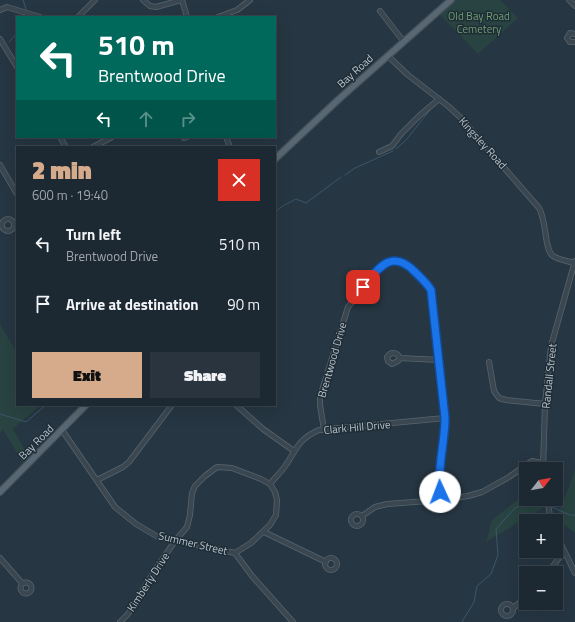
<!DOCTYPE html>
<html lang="en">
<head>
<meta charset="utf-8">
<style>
  body { margin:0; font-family:"Titillium Web",sans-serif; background:#29343e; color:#f1f3f6; height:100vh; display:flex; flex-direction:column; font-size:15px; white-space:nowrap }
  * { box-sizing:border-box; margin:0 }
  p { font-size:13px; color:#a0a6ac }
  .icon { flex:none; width:22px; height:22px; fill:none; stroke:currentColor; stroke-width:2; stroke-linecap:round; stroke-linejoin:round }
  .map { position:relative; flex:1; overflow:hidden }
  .details { position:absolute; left:16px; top:146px; width:260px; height:260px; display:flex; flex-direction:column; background:#1c2832; border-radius:0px; box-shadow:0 4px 16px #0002,0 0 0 1px #3a444d }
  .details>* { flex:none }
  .banner { position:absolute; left:16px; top:16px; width:260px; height:122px; border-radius:0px; box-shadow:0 4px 16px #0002,0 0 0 1px #3a444d; background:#00695c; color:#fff; overflow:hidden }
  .needle { width:26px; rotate:59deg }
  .fabs { position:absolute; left:519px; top:462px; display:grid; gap:8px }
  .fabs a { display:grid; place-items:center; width:44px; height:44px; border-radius:0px; background:#1c2832; box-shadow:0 4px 16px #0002,0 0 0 1px #3a444d; font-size:20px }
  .pin { position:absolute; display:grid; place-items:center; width:34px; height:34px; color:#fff; margin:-17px; border-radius:8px; box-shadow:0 2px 6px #0006 }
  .me { position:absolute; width:44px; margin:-22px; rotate:358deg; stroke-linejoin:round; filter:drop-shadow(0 0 3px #0008) }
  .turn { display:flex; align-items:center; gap:14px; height:84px; padding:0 16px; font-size:18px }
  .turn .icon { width:52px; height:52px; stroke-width:2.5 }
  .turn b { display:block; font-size:28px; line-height:34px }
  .lanes { display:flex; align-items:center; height:38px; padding:0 16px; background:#0003; justify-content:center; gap:20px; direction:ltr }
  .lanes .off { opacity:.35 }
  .round { display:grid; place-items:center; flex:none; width:42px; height:42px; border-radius:0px; background:#29343e }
  .summary { display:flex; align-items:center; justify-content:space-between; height:68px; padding:0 16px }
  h1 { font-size:24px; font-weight:800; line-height:30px; color:#d6ab8b }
  .action { display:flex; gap:8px; margin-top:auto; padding:8px 16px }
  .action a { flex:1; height:46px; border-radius:0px; background:#d6ab8b; color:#111; font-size:16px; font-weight:800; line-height:46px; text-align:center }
  .action a+a { background:#29343e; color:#f1f3f6 }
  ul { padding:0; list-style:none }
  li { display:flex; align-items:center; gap:12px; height:60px; padding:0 16px }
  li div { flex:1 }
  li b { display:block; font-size:15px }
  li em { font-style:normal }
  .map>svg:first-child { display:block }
</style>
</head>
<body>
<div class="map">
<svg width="575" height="622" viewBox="0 0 575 622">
  <rect width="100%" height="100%" fill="#263642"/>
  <g fill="#284341">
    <path d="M 455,0 L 500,0 L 518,18 L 478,54 L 440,15 Z"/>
    <path d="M 0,324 L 17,353 L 17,405 L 40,405 L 13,429 L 29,457 L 23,463 L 3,430 L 0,433 Z"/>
    <path d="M 575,470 L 575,533 L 557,519 Z"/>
    <path d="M 532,499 L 543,499 L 544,507 L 486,542 L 492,520 L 516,501 Z"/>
  </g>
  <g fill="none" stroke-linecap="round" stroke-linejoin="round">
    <g stroke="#3b576a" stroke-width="1">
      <path d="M 23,0 L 26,9"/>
      <path d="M 25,17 L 26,16"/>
      <path d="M 9,42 L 17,33"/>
      <path d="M 396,149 L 406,140 L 430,110"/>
      <path d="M 345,175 L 355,168 L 393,151"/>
      <path d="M 275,213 C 280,206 289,203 296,199 L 306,203 L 341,177"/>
      <path d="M 0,414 L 26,422 L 46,405"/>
      <path d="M 552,507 L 570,515 L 575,515"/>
      <path d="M 462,622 L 474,602 L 477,586 L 491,574 L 498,555 L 496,529 L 515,508 L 526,502 L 544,506"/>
    </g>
    <defs>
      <g id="minor">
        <path d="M 143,0 L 150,6 L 156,7 L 181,0"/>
        <path d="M 182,0 L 187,17"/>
        <path d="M 569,0 L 575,6"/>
        <path d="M 0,10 L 7,7 L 40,17"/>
        <path d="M 380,11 L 404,42"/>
        <path d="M 78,17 L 95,0"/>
        <path d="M 218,17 L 237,10 L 250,0"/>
        <path d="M 575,34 L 570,33 L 567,38 L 570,42 L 575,42"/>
        <path d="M 0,39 L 17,67"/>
        <path d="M 388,56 L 408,75 L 448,106 L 460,117 L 539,208 C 547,221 544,250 553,256 C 559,260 568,261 574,263"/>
        <path d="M 60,137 L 66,147"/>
        <path d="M 226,137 L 230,147"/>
        <path d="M 184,138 L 187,137"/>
        <path d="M 93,147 L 112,137"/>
        <path d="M 379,152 L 392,146 L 401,134 L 419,116 L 439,99"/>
        <path d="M 0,165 L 17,194"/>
        <circle cx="8" cy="225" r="6"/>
        <path d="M 400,358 C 397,352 391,351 387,357 L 388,361 L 392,364 L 398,361 L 400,358 L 439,360"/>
        <path d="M 489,362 L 494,391 L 499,398 L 506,400 L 545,404"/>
        <path d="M 236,405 L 263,429 L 294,451"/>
        <path d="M 62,430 L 115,507 L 136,524 L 158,537 L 235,553 L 252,576 L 293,622"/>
        <path d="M 324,430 L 320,405 L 320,397 L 348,307 L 382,265 C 398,256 406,263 418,275 C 426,282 430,287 432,299 L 445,418 C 445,437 440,454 439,472 C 438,482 440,491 441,500"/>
        <path d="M 543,469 L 545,404 L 551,346 L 575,261"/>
        <path d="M 97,480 L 123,467 L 129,462 L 172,405"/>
        <path d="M 270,484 C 274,479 279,474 283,469 C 296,452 296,440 319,430 L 445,418"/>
        <path d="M 547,499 L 551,521"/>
        <circle cx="357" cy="520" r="6"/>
        <path d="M 362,516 L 375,507 L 387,504 L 441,500 L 468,496 L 482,492 L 509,477 L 532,461 L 542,463"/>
        <path d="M 264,532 L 326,562"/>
        <path d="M 556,534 L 575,573"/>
        <circle cx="331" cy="564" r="6"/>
        <path d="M 0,558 L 22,583"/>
        <path d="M 548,573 L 564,551"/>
        <circle cx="26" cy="588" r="5.5"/>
        <circle cx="507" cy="610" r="6"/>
        <path d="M 513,608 L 526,598"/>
        <path d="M 120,622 L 128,614 L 155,570 L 175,541 L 187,527 L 190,515 L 192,493 L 195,486 L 205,476 L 217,467 L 232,468 L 261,479 L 270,484 L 275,492 L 277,500 L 276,515 L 270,525 L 251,543 L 235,553"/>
      </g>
      <g id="major">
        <path d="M 275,159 L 339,99 L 451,0"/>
        <path d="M 0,492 L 86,405"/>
      </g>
    </defs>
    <use href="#minor" stroke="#58656f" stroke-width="6"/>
    <use href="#major" stroke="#44515b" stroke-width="8"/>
    <use href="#minor" stroke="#3a4751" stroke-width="4.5"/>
    <use href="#major" stroke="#586771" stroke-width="5.5"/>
  </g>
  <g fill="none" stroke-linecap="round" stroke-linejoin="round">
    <defs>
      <path id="route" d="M 363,287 C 378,269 391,248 414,271 C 420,277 426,282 431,290 L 445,418 C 445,443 437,467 440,492"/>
    </defs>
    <use href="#route" stroke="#114b97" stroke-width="10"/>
    <use href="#route" stroke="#1a73e8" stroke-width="7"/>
  </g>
  <g text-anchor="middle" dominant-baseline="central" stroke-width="3" stroke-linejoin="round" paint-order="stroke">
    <g font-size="11" fill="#6e9d71" stroke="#1f2d37">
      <text x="479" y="16">Old Bay Road<tspan x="479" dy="13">Cemetery</tspan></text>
    </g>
    <g font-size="11" fill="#b7c2cb" stroke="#1f2d37">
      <text transform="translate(355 71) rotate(-42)">Bay Road</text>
      <text transform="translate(483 143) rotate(48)">Kingsley Road</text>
      <text transform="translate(332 360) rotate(-74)">Brentwood Drive</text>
      <text transform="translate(549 376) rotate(-84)">Randall Street</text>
      <text transform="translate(357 427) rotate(-5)">Clark Hill Drive</text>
      <text transform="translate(36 442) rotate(-45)">Bay Road</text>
      <text transform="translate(193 543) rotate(13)">Summer Street</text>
      <text transform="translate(148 582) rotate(-57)">Kimberly Drive</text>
    </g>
  </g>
</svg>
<div class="fabs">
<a><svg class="needle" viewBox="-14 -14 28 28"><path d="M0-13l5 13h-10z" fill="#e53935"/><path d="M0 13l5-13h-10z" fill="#a0a6ac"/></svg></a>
<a>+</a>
<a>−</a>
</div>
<div class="pin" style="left:363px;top:287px;background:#d93025"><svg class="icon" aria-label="arrive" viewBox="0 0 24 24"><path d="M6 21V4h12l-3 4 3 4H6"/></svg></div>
<svg class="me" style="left:440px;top:492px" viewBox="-20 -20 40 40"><circle r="19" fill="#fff"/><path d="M0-13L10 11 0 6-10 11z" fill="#1a73e8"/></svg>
<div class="banner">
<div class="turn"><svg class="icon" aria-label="left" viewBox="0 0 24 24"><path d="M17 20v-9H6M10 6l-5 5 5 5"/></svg><div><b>510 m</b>Brentwood Drive</div></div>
<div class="lanes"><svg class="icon" aria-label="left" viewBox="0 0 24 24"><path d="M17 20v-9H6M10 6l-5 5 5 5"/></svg><svg class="icon off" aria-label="ahead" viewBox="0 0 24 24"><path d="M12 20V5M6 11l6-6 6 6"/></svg><svg class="icon off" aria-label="right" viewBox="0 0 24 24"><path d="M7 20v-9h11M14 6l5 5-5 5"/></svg></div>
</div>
<section class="details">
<div class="summary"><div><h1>2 min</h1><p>600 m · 19:40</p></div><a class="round" style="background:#d93025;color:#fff"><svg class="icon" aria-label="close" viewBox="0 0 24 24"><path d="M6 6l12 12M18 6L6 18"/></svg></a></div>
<ul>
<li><svg class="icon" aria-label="left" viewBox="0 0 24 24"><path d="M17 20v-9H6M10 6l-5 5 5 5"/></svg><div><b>Turn left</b><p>Brentwood Drive</p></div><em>510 m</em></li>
<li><svg class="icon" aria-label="arrive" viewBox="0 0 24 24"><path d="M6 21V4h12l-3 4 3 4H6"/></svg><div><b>Arrive at destination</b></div><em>90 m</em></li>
</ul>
<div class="action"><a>Exit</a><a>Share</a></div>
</section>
</div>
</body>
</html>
